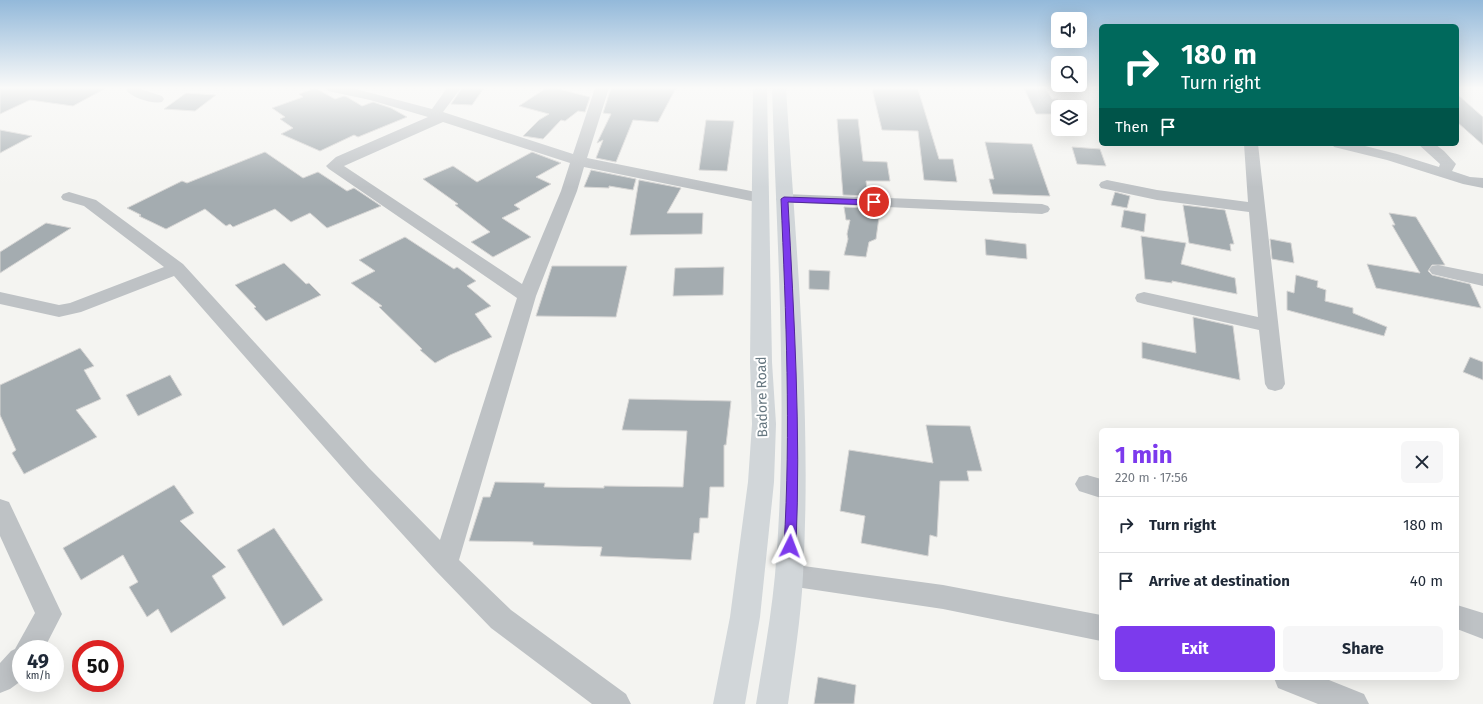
<!DOCTYPE html>
<html lang="en">
<head>
<meta charset="utf-8">
<style>
  body { margin:0; font-family:"Fira Sans",sans-serif; background:#f6f6f7; color:#1f2937; height:100vh; display:flex; flex-direction:column; font-size:15px; white-space:nowrap }
  * { box-sizing:border-box; margin:0 }
  p { font-size:13px; color:#747a83 }
  .icon { flex:none; width:22px; height:22px; fill:none; stroke:currentColor; stroke-width:2; stroke-linecap:round; stroke-linejoin:round }
  .map { position:relative; flex:1; overflow:hidden }
  .drawer { position:absolute; left:1099px; top:428px; width:360px; height:252px; display:flex; flex-direction:column; background:#fff; border-radius:6px; box-shadow:0 4px 16px #0002 }
  .drawer>* { flex:none }
  .banner { position:absolute; left:1099px; top:24px; width:360px; height:122px; border-radius:6px; box-shadow:0 4px 16px #0002; background:#00695c; color:#fff; overflow:hidden }
  .fabs { position:absolute; left:1051px; top:12px; display:grid; gap:8px }
  .fabs a { display:grid; place-items:center; width:36px; height:36px; border-radius:6px; background:#fff; box-shadow:0 4px 16px #0002; font-size:20px }
  .speed { position:absolute; left:12px; top:640px; display:flex; gap:8px; font-size:20px; font-weight:700; text-align:center }
  .speed>* { display:grid; place-content:center; width:52px; height:52px; border-radius:50%; background:#fff; box-shadow:0 4px 16px #0002; line-height:1 }
  .speed small { font-size:10px; font-weight:400 }
  .speed .limit { border:6px solid #d22; background:#fff; color:#111 }
  .pin { position:absolute; display:grid; place-items:center; width:34px; height:34px; color:#fff; margin:-17px; border:2px solid #fff; border-radius:50%; box-shadow:0 1px 4px #0007 }
  .me { position:absolute; width:44px; margin:-22px; rotate:3deg; stroke-linejoin:round; filter:drop-shadow(0 0 3px #0008) }
  .turn { display:flex; align-items:center; gap:14px; height:84px; padding:0 16px; font-size:18px }
  .turn .icon { width:52px; height:52px; stroke-width:2.5 }
  .turn b { display:block; font-size:28px; line-height:34px }
  .then { display:flex; align-items:center; height:38px; padding:0 16px; background:#0003; gap:8px; font-size:15px }
  .round { display:grid; place-items:center; flex:none; width:42px; height:42px; border-radius:6px; background:#f6f6f7 }
  .head { display:flex; align-items:center; justify-content:space-between; height:68px; padding:0 16px }
  h1 { font-size:24px; font-weight:700; line-height:30px; color:#7c3aed }
  .cta { display:flex; gap:8px; margin-top:auto; padding:8px 16px }
  .cta a { flex:1; height:46px; border-radius:6px; background:#7c3aed; color:#fff; font-size:16px; font-weight:700; line-height:46px; text-align:center }
  .cta a+a { background:#f6f6f7; color:#1f2937 }
  ul { padding:0; list-style:none }
  li { display:flex; align-items:center; gap:12px; height:56px; padding:0 16px; border-top:1px solid #e0e1e3 }
  li div { flex:1 }
  li b { display:block; font-size:15px }
  li em { font-style:normal }
  .map>svg:first-child { display:block }
</style>
</head>
<body>
<div class="map">
<svg width="1483" height="704" viewBox="0 0 1483 704">
  <rect width="100%" height="100%" fill="#f4f4f1"/>
  <g fill="#a4acb0" stroke="#d6d5d4">
    <path d="M 0,88 L 106,88 L 73,106 L 30,100 L 0,114 Z"/>
    <path d="M 315,88 L 335,99 L 344,96 L 347,97 L 362,106 L 373,102 L 391,108 L 407,117 L 358,137 L 354,135 L 320,151 L 281,134 L 293,128 L 280,119 L 285,117 L 272,108 L 303,97 L 299,94 Z"/>
    <path d="M 462,88 L 484,88 L 472,105 L 451,104 Z"/>
    <path d="M 546,88 L 555,88 L 590,97 L 585,112 L 578,111 L 565,121 L 561,120 L 543,139 L 523,136 L 539,120 L 549,114 L 519,106 Z"/>
    <path d="M 612,88 L 676,88 L 658,122 L 633,120 L 616,162 L 596,158 L 603,140 L 597,143 L 611,114 L 603,113 L 610,91 Z"/>
    <path d="M 1024,88 L 1045,88 L 1052,99 L 1058,99 L 1058,114 L 1036,114 Z"/>
    <path d="M 872,89 L 918,89 L 939,159 L 953,159 L 957,182 L 924,180 L 918,131 L 882,130 Z"/>
    <path d="M 186,93 L 216,95 L 195,111 L 164,109 Z"/>
    <path d="M 1457,94 L 1483,117 L 1483,145 L 1457,122 Z"/>
    <path d="M 837,119 L 858,119 L 863,161 L 887,162 L 890,181 L 866,181 L 868,196 L 843,195 Z"/>
    <path d="M 706,120 L 734,121 L 727,171 L 699,170 Z"/>
    <path d="M 0,130 L 32,136 L 0,153 Z"/>
    <path d="M 985,142 L 1032,144 L 1050,196 L 993,194 L 989,179 L 994,179 Z"/>
    <path d="M 1072,147 L 1100,149 L 1106,166 L 1077,164 Z"/>
    <path d="M 265,152 L 303,178 L 318,172 L 347,191 L 354,188 L 381,206 L 327,228 L 310,213 L 291,222 L 275,209 L 233,227 L 230,224 L 226,226 L 205,209 L 166,229 L 139,216 L 141,215 L 127,208 L 182,181 L 187,183 Z"/>
    <path d="M 532,152 L 561,163 L 536,177 L 551,184 L 514,205 L 520,209 L 502,218 L 531,237 L 493,257 L 471,242 L 490,232 L 455,205 L 458,204 L 423,179 L 453,166 L 477,182 Z"/>
    <path d="M 591,170 L 636,179 L 633,190 L 609,186 L 609,188 L 584,187 Z"/>
    <path d="M 639,180 L 681,188 L 667,213 L 703,213 L 702,234 L 630,235 Z"/>
    <path d="M 1115,192 L 1130,196 L 1127,208 L 1111,205 Z"/>
    <path d="M 1183,205 L 1225,210 L 1234,244 L 1230,244 L 1231,251 L 1189,243 Z"/>
    <path d="M 844,207 L 870,208 L 870,209 L 880,210 L 876,239 L 869,242 L 866,257 L 844,255 L 848,239 L 847,234 L 850,220 L 846,220 Z"/>
    <path d="M 1124,210 L 1146,214 L 1144,232 L 1121,227 Z"/>
    <path d="M 1389,213 L 1416,217 L 1445,265 L 1432,265 L 1428,271 L 1432,275 L 1470,284 L 1481,308 L 1376,288 L 1367,264 L 1420,273 L 1392,225 L 1395,225 Z"/>
    <path d="M 46,223 L 71,228 L 0,273 L 0,252 Z"/>
    <path d="M 1141,236 L 1186,243 L 1181,264 L 1235,278 L 1237,294 L 1172,281 L 1172,283 L 1145,279 Z"/>
    <path d="M 405,237 L 454,269 L 457,267 L 476,281 L 467,286 L 491,306 L 475,314 L 492,337 L 450,355 L 435,363 L 420,350 L 422,349 L 379,307 L 382,306 L 351,283 L 375,271 L 359,260 Z"/>
    <path d="M 985,239 L 1026,244 L 1027,259 L 986,255 Z"/>
    <path d="M 1270,239 L 1291,243 L 1294,263 L 1272,259 Z"/>
    <path d="M 284,263 L 306,284 L 309,283 L 321,295 L 266,321 L 254,308 L 256,307 L 235,285 Z"/>
    <path d="M 552,266 L 627,266 L 616,317 L 536,316 Z"/>
    <path d="M 724,267 L 723,295 L 673,296 L 675,268 Z"/>
    <path d="M 809,270 L 830,271 L 829,290 L 809,289 Z"/>
    <path d="M 1296,275 L 1318,281 L 1317,287 L 1326,290 L 1325,301 L 1353,308 L 1353,313 L 1387,327 L 1384,336 L 1287,310 L 1287,291 L 1294,293 Z"/>
    <path d="M 1193,317 L 1233,326 L 1240,380 L 1142,358 L 1142,342 L 1196,353 Z"/>
    <path d="M 80,348 L 94,366 L 84,370 L 101,399 L 76,410 L 97,437 L 24,474 L 12,453 L 16,450 L 0,415 L 0,385 Z"/>
    <path d="M 1470,357 L 1483,362 L 1483,380 L 1463,372 Z"/>
    <path d="M 170,375 L 182,395 L 138,416 L 126,395 Z"/>
    <path d="M 629,399 L 731,401 L 726,445 L 724,445 L 724,487 L 710,487 L 708,518 L 700,518 L 699,533 L 694,533 L 691,560 L 600,556 L 602,547 L 533,545 L 533,542 L 469,541 L 483,497 L 490,497 L 495,482 L 545,483 L 544,487 L 604,488 L 604,486 L 683,487 L 687,431 L 622,430 Z"/>
    <path d="M 926,425 L 970,426 L 982,471 L 967,471 L 969,481 L 940,481 L 937,537 L 930,535 L 928,556 L 861,543 L 865,516 L 840,511 L 849,450 L 933,463 Z"/>
    <path d="M 174,485 L 194,513 L 180,521 L 226,567 L 212,576 L 226,598 L 171,633 L 158,609 L 147,617 L 129,587 L 138,582 L 123,555 L 81,580 L 63,548 Z"/>
    <path d="M 274,528 L 323,600 L 283,626 L 237,550 Z"/>
    <path d="M 818,677 L 856,685 L 854,704 L 814,704 Z"/>
  </g>
  <g fill="none" stroke-linecap="round" stroke-linejoin="round">
    <g fill="#bec2c5" fill-rule="evenodd">
      <path d="M 127,88 L 141,88 L 140,89 L 162,96 L 164,99 L 162,102 C 152,104 132,98 126,90 Z"/>
      <path d="M 326,88 L 352,88 L 432,109 L 447,88 L 461,88 L 443,112 L 573,154 L 595,88 L 609,88 L 587,158 L 761,193 L 767,195 L 769,198 L 767,201 L 761,203 L 584,167 L 577,191 L 536,296 L 459,560 L 511,610 L 626,694 L 631,704 L 592,704 L 491,628 L 436,571 L 353,480 L 174,276 L 81,312 L 59,317 L 0,304 L 0,292 L 59,305 L 70,303 L 164,267 L 84,206 L 63,200 L 61,197 L 63,194 L 69,192 L 96,200 L 183,264 L 369,468 L 440,540 L 517,298 L 329,169 L 326,166 L 336,157 L 428,117 L 370,100 L 328,91 ZM 443,122 L 570,163 L 561,191 L 522,284 L 344,166 Z"/>
      <path d="M 1244,144 L 1258,144 L 1285,384 L 1282,389 L 1275,391 L 1268,389 L 1265,384 L 1259,330 L 1144,304 L 1137,302 L 1135,298 L 1137,294 L 1144,292 L 1258,317 L 1249,212 L 1157,200 L 1101,188 L 1099,185 L 1101,182 L 1107,180 L 1157,190 L 1248,202 Z"/>
      <path d="M 1332,144 L 1357,144 L 1397,154 L 1439,167 L 1440,164 L 1418,144 L 1435,144 L 1444,151 L 1456,164 L 1452,171 L 1470,177 L 1483,178 L 1483,188 L 1463,184 L 1387,160 L 1334,147 Z"/>
      <path d="M 784,194 L 1042,204 L 1048,206 L 1050,209 L 1048,212 L 1042,214 L 778,202 L 776,199 L 778,196 Z"/>
      <path d="M 1438,265 L 1483,274 L 1483,286 L 1432,274 L 1429,270 L 1432,266 Z"/>
      <path d="M 1087,475 L 1101,479 L 1101,498 L 1079,491 L 1075,484 L 1079,477 Z"/>
      <path d="M 0,499 L 9,502 L 62,614 L 44,649 L 21,649 L 21,681 L 10,689 L 0,693 L 0,663 L 11,651 L 15,649 L 35,613 L 0,536 Z"/>
      <path d="M 789,564 L 943,585 L 1101,615 L 1101,641 L 943,609 L 789,586 L 780,583 L 776,575 L 780,567 Z"/>
      <path d="M 1457,605 L 1483,613 L 1483,639 L 1457,629 Z"/>
      <path d="M 1274,678 L 1324,678 L 1364,694 L 1369,704 L 1318,704 L 1278,688 Z"/>
    </g>
    <g fill="#d1d6d9" fill-rule="evenodd">
      <path d="M 753,88 L 767,88 L 772,362 L 776,424 L 774,482 L 760,617 L 745,704 L 713,704 L 730,617 L 748,482 L 752,424 L 750,362 Z"/>
      <path d="M 772,88 L 786,88 C 796,250 812,413 803,575 C 801,618 794,661 788,704 L 756,704 C 763,661 771,618 775,575 C 789,413 777,250 772,88 Z"/>
    </g>
  </g>
  <linearGradient id="sky" x2="0" y2="1"><stop stop-color="#93b9da"/><stop offset="0.47" stop-color="#fafaf9"/><stop offset="1" stop-color="#fafaf9" stop-opacity="0"/></linearGradient>
  <rect width="1483" height="187" fill="url(#sky)"/>
  <path fill="#7c3aed" stroke="#51269a" d="M 784,197 L 874,200 L 877,202 L 874,205 L 788,202 C 794,317 801,431 796,546 L 794,549 L 790,550 L 786,549 L 784,546 C 791,430 786,315 781,199 Z"/>
  <g text-anchor="middle" dominant-baseline="central" stroke-width="4" stroke-linejoin="round" paint-order="stroke">
    <g font-size="14" fill="#667780" stroke="#fff">
      <text transform="translate(762 397) rotate(-91)">Badore Road</text>
    </g>
  </g>
</svg>
<div class="fabs">
<a><svg class="icon" aria-label="sound" viewBox="0 0 24 24"><path d="M4 9h4l5-4v14l-5-4H4zM17 9q2 3 0 6"/></svg></a>
<a><svg class="icon" aria-label="search" viewBox="0 0 24 24"><circle cx="10" cy="10" r="6"/><path d="M15 15l6 6"/></svg></a>
<a><svg class="icon" aria-label="layers" viewBox="0 0 24 24"><path d="M12 4l9 5-9 5-9-5zM3 14l9 5 9-5"/></svg></a>
</div>
<div class="speed"><div>49<small>km/h</small></div><div class="limit">50</div></div>
<div class="pin" style="left:874px;top:202px;background:#d93025"><svg class="icon" aria-label="arrive" viewBox="0 0 24 24"><path d="M6 21V4h12l-3 4 3 4H6"/></svg></div>
<svg class="me" style="left:790px;top:546px" viewBox="-20 -20 40 40"><path d="M0-17L14 15 0 8-14 15z" fill="#7c3aed" stroke="#fff" stroke-width="4"/></svg>
<div class="banner">
<div class="turn"><svg class="icon" aria-label="right" viewBox="0 0 24 24"><path d="M7 20v-9h11M14 6l5 5-5 5"/></svg><div><b>180 m</b>Turn right</div></div>
<div class="then">Then<svg class="icon" aria-label="arrive" viewBox="0 0 24 24"><path d="M6 21V4h12l-3 4 3 4H6"/></svg></div>
</div>
<section class="drawer">
<div class="head"><div><h1>1 min</h1><p>220 m · 17:56</p></div><a class="round"><svg class="icon" aria-label="close" viewBox="0 0 24 24"><path d="M6 6l12 12M18 6L6 18"/></svg></a></div>
<ul>
<li><svg class="icon" aria-label="right" viewBox="0 0 24 24"><path d="M7 20v-9h11M14 6l5 5-5 5"/></svg><div><b>Turn right</b></div><em>180 m</em></li>
<li><svg class="icon" aria-label="arrive" viewBox="0 0 24 24"><path d="M6 21V4h12l-3 4 3 4H6"/></svg><div><b>Arrive at destination</b></div><em>40 m</em></li>
</ul>
<div class="cta"><a>Exit</a><a>Share</a></div>
</section>
</div>
</body>
</html>
